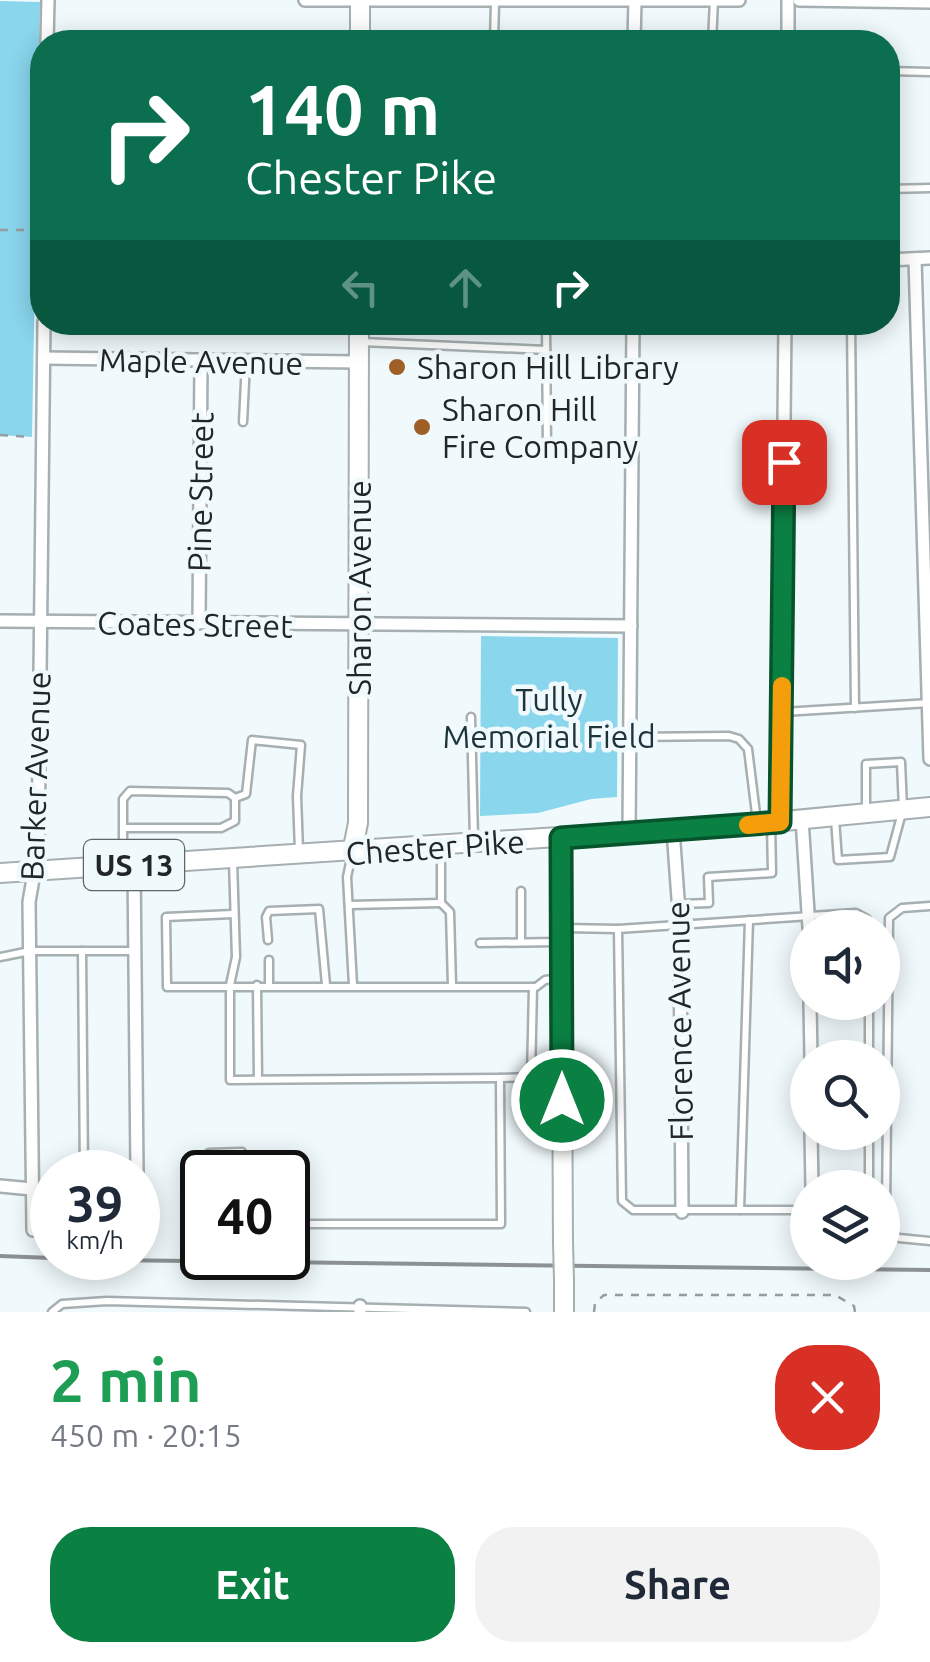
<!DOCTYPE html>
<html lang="en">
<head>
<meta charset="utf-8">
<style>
  body { margin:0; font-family:Ubuntu,sans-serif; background:#f2f2f3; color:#1f2937; height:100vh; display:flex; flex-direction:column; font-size:38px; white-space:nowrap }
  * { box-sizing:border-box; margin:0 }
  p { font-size:32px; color:#747a83 }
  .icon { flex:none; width:55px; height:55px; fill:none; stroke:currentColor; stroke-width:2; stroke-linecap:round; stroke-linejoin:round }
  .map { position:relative; height:1312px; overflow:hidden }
  .side { display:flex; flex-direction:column; background:#fff; flex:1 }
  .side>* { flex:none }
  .banner { position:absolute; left:30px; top:30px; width:870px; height:305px; border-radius:40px; box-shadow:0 5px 25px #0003; background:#0b6e4f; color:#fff; overflow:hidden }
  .tools { position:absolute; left:790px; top:910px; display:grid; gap:20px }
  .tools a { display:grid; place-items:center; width:110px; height:110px; border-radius:50%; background:#fff; box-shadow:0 5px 25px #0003; font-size:50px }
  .speed { position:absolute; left:30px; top:1150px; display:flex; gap:20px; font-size:50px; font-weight:700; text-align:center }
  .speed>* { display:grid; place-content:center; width:130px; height:130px; border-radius:50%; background:#fff; box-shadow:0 5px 25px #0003; line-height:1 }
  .speed small { font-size:25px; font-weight:400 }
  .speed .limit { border:5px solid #111; border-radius:15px; background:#fff; color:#111 }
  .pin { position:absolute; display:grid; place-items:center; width:85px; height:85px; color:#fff; margin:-42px; border-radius:20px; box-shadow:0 5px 15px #0006 }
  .me { position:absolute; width:110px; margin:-55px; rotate:0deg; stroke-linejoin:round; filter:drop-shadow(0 0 8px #0008) }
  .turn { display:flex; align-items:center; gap:35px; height:210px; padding:0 50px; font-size:45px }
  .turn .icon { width:130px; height:130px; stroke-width:2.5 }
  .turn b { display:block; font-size:70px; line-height:85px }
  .lanes { display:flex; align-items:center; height:95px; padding:0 50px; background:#0003; justify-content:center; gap:50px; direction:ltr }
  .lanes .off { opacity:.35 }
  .round { display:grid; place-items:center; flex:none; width:105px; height:105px; border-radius:40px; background:#f2f2f3 }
  .overview { display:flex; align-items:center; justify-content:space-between; height:170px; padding:0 50px }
  h1 { font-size:60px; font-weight:700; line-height:75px; color:#1e9e55 }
  .action { display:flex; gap:20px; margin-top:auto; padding:20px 50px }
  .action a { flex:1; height:115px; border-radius:40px; background:#0b8043; color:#fff; font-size:40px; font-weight:700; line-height:115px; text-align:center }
  .action a+a { background:#f2f2f3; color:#1f2937 }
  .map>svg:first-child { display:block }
</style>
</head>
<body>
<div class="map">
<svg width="930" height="1312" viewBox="0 0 930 1312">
  <rect width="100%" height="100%" fill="#f0f9fc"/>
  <g fill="#89d6ed">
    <path d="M 0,1 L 40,2 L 32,437 L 0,435 Z"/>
    <path d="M 481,636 L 618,638 L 617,797 L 591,799 L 538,813 L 480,816 Z"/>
  </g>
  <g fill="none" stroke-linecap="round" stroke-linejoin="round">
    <defs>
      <g id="lane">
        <path d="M 494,42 L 495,2"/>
        <path d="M 712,42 L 714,0"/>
        <path d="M 888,71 L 930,72"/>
        <path d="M 888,189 L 930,188"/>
        <path d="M 546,322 L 547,452"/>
        <path d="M 851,322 L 855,708"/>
        <path d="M 362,342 L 546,350"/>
        <path d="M 243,422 L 246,362"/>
        <path d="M 783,712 L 930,703"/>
        <path d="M 471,717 L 474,838"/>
        <path d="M 630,737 L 729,736 L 739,739 L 748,749 L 757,822"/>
        <path d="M 235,798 L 246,794 L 252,740 L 301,745 L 297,796 L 299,851"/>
        <path d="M 835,819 L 838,860 L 890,857 L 903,809 L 901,762 L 866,764 L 866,812"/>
        <path d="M 441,846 L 441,903 L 450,912 L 452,986"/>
        <path d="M 352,854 L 347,877 L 353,985"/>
        <path d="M 123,861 L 123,799 L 130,791 L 228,793 L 235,798 L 235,821 L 221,828 L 126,828"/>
        <path d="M 233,861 L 236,957 L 230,985 L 230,1080 L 500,1078"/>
        <path d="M 521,891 L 521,942"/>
        <path d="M 680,904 L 709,903 L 708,877 L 772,873 L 771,824"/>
        <path d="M 349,905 L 441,903"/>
        <path d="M 930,906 L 902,908 L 889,918 L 886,1214 L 890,1233 L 899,1238 L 930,1241"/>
        <path d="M 233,914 L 166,917 L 167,987 L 536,987 L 545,980 L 560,978"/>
        <path d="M 564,928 L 618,929"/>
        <path d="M 268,940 L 266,917 L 269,911 L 319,909 L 326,985"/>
        <path d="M 480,943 L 558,942"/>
        <path d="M 82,951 L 84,1172"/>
        <path d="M 0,957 L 30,951 L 134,951"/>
        <path d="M 269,960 L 269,984"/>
        <path d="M 257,985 L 258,1079"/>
        <path d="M 869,1002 L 869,1058"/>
        <path d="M 210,1172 L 209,1153 L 242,1152 L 243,1172"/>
        <path d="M 869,1188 L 869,1132"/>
        <path d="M 740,1210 L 749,920"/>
        <path d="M 808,1210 L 633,1210 L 622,1201 L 618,929 L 856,913 L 867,919 L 867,928"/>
        <path d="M 288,1219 L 298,1224 L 501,1224 L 500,1078 L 531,1077 L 533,987"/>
        <path d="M 34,1230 L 52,1230"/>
        <path d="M 52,1312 L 62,1304 L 107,1301 L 526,1312"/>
      </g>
      <g id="street">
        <path d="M 305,0 L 739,0"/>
        <path d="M 799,0 L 930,2"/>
        <path d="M 47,42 L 48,0"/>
        <path d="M 634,42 L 635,0"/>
        <path d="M 788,42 L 788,0"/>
        <path d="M 915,259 L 930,759"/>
        <path d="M 888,260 L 930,258"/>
        <path d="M 44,358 L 359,362"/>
        <path d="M 0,621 L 631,626"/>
        <path d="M 199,623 L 201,361"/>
        <path d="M 802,819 L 809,928"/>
        <path d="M 780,821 L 785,322"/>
        <path d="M 673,830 L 680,926 L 682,1212"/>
        <path d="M 629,833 L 633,322"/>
        <path d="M 134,865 L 137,1172"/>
        <path d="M 810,1002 L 811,1058"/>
        <path d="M 811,1132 L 812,1188"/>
        <path d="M 0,1186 L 32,1189"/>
        <path d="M 33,1230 L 29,902 L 38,850 L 44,322"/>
        <path d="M 360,1312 L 360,1306"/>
      </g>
      <g id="secondary">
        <path d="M 360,42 L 360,0"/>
        <path d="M 561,838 L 563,1242"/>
        <path d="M 352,853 L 358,823 L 359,322"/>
        <path d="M 564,1280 L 564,1312"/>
      </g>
      <path id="primary" d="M 0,873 L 743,825 L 930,807"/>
    </defs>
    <use href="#lane" stroke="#a6afb1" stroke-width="11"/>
    <use href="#street" stroke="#a6afb1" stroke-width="16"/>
    <use href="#secondary" stroke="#a6afb1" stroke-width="22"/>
    <use href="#primary" stroke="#a6afb1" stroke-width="22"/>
    <g stroke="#969c9f" stroke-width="2.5" stroke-dasharray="8 8" stroke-linecap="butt">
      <path d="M 0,230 L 42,230"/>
      <path d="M 0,435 L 31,437"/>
      <path d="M 594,1312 L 595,1303 L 604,1295 L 835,1295 L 854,1306 L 855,1312"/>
    </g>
    <use href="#lane" stroke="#fff" stroke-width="6"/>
    <use href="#street" stroke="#fff" stroke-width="11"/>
    <use href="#secondary" stroke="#fff" stroke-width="18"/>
    <use href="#primary" stroke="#fff" stroke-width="18"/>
    <path stroke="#8c9294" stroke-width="4" d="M 0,1256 L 105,1260 L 930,1270"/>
    <defs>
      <path id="secondary-bridge" d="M 563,1242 L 564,1280"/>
    </defs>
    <use href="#secondary-bridge" stroke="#a6afb1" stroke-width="22" stroke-linecap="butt"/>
    <use href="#secondary-bridge" stroke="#fff" stroke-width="18"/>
  </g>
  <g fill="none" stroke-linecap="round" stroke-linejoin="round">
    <defs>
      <path id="route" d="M 562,1100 L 561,838 L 780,822 L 784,462"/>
    </defs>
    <use href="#route" stroke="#07532c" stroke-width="25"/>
    <use href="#route" stroke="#0b8043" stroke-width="18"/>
    <path stroke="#f59e0b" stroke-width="18" d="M 748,825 L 780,822 L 782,686"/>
  </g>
  <g fill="#9f6028" stroke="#f0f9fc" stroke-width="4">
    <circle cx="397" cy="367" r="10"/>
    <circle cx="422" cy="427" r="10"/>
  </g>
  <g text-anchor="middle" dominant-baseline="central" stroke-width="9" stroke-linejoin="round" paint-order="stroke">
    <rect fill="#f0f9fc" stroke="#606567" stroke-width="2.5" x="84" y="840" width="100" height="50" rx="8"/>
    <g font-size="30" font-weight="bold" fill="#222627">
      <text x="134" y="865">US 13</text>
    </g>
    <g font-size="32" fill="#222627" stroke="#f0f9fc">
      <text transform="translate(201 361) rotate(1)">Maple Avenue</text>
      <text transform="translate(200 492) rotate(-89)">Pine Street</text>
      <text transform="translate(359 588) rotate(-90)">Sharon Avenue</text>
      <text transform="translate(195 624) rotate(1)">Coates Street</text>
      <text transform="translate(35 776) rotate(-88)">Barker Avenue</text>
      <text transform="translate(435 847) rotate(-4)">Chester Pike</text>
      <text transform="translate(679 1021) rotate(-91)">Florence Avenue</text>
    </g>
    <g font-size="32" fill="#222627" stroke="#f0f9fc" text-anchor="start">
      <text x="417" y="367">Sharon Hill Library</text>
      <text x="442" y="409">Sharon Hill<tspan x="442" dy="37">Fire Company</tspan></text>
    </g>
    <g font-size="32" fill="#1d343a" stroke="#f0f9fc">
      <text x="549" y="699">Tully<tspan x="549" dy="37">Memorial Field</tspan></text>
    </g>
  </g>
</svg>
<div class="tools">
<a><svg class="icon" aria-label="sound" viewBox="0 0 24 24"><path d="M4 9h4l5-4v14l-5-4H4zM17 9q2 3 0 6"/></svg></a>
<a><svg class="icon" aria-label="search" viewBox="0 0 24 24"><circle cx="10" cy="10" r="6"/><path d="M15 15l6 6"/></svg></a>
<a><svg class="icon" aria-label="layers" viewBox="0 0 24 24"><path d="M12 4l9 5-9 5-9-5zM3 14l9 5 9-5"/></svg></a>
</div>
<div class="speed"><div>39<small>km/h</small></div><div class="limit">40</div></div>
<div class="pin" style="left:784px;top:462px;background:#d93025"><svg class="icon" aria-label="arrive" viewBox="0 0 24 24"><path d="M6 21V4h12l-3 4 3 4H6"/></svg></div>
<svg class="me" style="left:562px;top:1100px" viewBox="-20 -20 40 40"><circle r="17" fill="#0b8043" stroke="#fff" stroke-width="3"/><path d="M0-11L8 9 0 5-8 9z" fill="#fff"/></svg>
<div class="banner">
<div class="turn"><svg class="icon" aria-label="right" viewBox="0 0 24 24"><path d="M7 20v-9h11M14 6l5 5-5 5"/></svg><div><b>140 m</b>Chester Pike</div></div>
<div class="lanes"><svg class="icon off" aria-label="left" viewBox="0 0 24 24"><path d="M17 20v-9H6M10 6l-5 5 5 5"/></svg><svg class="icon off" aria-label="ahead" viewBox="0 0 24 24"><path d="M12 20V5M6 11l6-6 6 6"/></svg><svg class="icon" aria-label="right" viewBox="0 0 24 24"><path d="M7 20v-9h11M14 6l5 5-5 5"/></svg></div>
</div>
</div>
<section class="side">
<div class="overview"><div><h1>2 min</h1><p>450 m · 20:15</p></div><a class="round" style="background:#d93025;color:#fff"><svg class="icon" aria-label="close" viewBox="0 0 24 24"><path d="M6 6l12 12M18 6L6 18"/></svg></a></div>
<div class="action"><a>Exit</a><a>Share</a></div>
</section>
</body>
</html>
